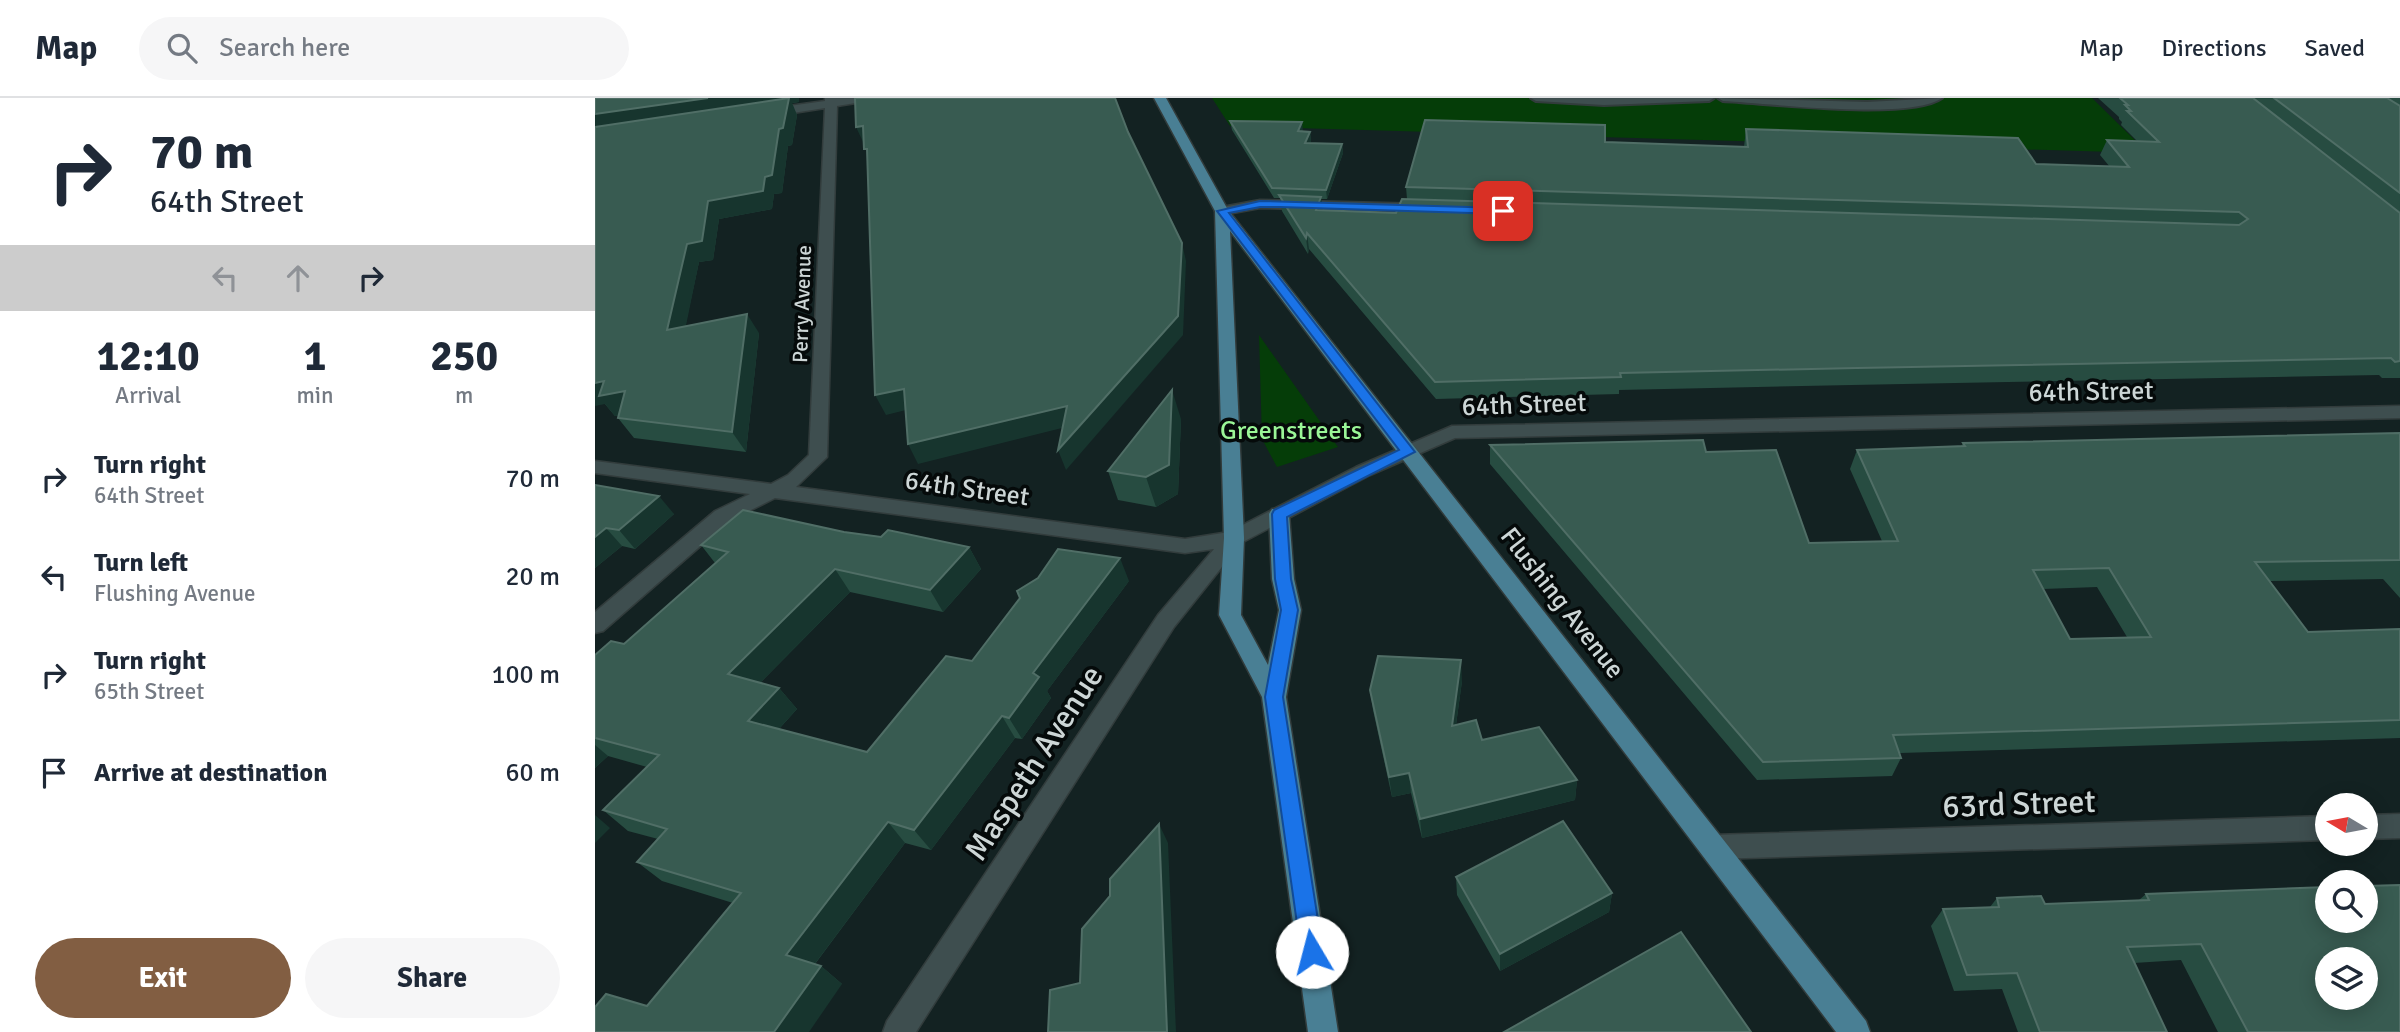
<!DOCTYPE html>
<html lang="en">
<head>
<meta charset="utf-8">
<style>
  body { margin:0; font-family:Signika,sans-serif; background:#f6f6f7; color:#1f2937; height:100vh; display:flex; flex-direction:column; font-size:26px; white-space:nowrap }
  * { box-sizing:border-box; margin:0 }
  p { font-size:23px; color:#747a83 }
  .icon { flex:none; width:38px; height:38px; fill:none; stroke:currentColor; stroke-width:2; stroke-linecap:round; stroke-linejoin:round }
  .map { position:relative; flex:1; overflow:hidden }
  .panel { display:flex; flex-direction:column; background:#fff; width:595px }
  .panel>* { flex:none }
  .banner { background:#fff; color:#1f2937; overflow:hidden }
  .needle { width:46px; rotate:280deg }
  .tools { position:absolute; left:1720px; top:695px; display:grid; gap:14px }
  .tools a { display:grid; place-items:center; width:63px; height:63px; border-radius:50%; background:#fff; box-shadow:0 4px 18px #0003; font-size:35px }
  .pin { position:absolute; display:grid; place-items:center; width:60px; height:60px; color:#fff; margin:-30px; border-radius:14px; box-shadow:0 4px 10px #0006 }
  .me { position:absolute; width:77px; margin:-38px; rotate:352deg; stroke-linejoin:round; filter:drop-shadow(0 0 5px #0008) }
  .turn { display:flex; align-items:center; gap:24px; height:147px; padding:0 35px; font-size:32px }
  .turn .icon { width:91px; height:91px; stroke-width:2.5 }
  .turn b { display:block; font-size:49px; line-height:60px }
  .lanes { display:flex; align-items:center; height:66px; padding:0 35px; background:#0003; justify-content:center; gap:35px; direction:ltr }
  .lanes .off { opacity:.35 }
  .eta { display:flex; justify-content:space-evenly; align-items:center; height:119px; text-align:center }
  .eta b { font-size:42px; font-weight:800; line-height:49px }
  .primary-button { display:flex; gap:14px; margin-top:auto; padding:14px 35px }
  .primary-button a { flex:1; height:80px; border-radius:42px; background:#825e42; color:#fff; font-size:28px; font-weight:800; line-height:80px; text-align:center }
  .primary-button a+a { background:#f6f6f7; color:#1f2937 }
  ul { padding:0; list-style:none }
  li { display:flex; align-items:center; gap:21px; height:98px; padding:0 35px }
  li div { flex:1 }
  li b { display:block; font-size:26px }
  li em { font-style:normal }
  header { display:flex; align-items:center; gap:42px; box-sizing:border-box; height:98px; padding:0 35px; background:#fff; border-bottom:2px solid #e0e1e3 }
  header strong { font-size:33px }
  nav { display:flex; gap:38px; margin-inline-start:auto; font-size:24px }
  .search { width:490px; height:63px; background:#f6f6f7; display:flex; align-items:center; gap:18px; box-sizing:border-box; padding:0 24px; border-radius:38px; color:#747a83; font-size:26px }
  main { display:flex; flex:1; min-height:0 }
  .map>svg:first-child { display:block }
</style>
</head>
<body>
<header>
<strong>Map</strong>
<div class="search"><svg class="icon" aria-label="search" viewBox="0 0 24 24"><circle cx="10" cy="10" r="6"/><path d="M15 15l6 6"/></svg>Search here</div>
<nav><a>Map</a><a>Directions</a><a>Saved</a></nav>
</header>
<main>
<section class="panel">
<div class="banner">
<div class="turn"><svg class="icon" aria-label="right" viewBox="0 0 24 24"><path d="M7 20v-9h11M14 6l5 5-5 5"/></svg><div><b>70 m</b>64th Street</div></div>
<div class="lanes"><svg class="icon off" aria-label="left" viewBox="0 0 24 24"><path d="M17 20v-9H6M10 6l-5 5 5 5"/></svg><svg class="icon off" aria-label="ahead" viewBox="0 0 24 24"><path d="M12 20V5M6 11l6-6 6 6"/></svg><svg class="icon" aria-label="right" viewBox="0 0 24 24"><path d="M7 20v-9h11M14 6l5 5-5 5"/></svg></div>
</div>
<div class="eta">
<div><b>12:10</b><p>Arrival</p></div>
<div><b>1</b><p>min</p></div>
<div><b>250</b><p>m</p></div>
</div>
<ul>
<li><svg class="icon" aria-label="right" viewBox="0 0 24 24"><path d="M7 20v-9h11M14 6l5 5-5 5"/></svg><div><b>Turn right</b><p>64th Street</p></div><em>70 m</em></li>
<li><svg class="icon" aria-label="left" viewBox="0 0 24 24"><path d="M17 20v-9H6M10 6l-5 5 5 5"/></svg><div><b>Turn left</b><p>Flushing Avenue</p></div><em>20 m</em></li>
<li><svg class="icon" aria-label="right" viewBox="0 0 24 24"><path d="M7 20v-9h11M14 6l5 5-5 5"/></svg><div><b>Turn right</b><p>65th Street</p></div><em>100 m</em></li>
<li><svg class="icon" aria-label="arrive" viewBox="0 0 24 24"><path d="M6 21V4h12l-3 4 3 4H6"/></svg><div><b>Arrive at destination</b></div><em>60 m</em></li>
</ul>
<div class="primary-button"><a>Exit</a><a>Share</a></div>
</section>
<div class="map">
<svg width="1805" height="934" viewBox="0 0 1805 934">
  <rect width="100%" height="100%" fill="#132222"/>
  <g fill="#053d08">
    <path d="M 617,0 L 1497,0 L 1553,55 L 635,28 Z"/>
    <path d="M 664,237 L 743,349 L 682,369 L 667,341 Z"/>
  </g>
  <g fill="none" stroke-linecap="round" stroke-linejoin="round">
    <defs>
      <g id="lane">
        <path d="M 936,0 L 1119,0 L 1114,3 L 1009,7 L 941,3 Z"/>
        <path d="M 1123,0 L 1272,4 L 1347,0 C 1315,23 1172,5 1128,3 Z"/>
      </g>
      <g id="street">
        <path d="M 230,0 L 279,0 L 273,3 L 242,8 L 232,359 L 201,389 L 590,441 L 634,434 L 761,369 L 857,328 L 1805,308 L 1805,320 L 860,340 L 775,377 L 646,445 L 579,529 L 321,934 L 288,934 L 292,923 L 563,517 L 619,451 L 590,455 L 180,400 L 134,423 L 8,533 L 0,535 L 0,514 L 120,413 L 155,396 L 0,375 L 0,363 L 176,386 L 193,377 L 214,357 L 230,10 L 172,19 L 166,15 L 172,11 L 230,3 Z"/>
        <path d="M 665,102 L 831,106 L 838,110 L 831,114 L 665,110 L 627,117 L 620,113 L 627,109 Z"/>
        <path d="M 1805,716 L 1805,740 L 1771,741 L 1771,717 Z"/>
        <path d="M 1732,718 L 1732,742 L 1118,761 L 1109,758 L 1105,749 L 1109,740 L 1118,737 Z"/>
      </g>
      <path id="primary" d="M 559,0 L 571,0 L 633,112 L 1271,923 L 1275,934 L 1241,934 L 635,133 L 649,440 L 646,517 L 673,567 L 684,512 L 677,481 L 674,416 L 677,411 L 691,411 L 694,416 L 699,481 L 706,512 L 691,599 L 743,934 L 713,934 L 667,599 L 624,517 L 629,440 L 620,113 Z"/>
    </defs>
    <use href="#lane" stroke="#323c3c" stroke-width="4"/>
    <use href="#street" stroke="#323c3c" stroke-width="3"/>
    <use href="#primary" stroke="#323c3c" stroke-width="3"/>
    <use href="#lane" fill="#3e4e4f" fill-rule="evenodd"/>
    <use href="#street" fill="#3e4e4f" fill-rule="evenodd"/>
    <use href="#primary" fill="#497f94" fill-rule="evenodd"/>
  </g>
  <g fill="#274c41" fill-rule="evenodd">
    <path d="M 0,0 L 204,4 L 197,5 L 202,17 L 197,47 L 193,48 L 187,95 L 179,96 L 177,111 L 124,121 L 118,162 L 104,164 L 90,229 L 164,235 L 151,354 L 39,340 L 23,320 L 24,317 L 20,318 L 10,306 Z"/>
    <path d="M 1503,0 L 1805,0 L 1805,280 L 1787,280 L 1784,277 L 1257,287 L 1024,292 L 1024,296 L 841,301 L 714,151 L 713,156 L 687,113 L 685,100 L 679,100 L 637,32 L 635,23 L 715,34 L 716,43 L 715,45 L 747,46 L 748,55 L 732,101 L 726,101 L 727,112 L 801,115 L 812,101 L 811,89 L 1010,44 L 1149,49 L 1151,31 L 1441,66 L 1515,69 L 1505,57 L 1512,42 L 1542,43 L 1526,27 L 1527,24 L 1524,21 L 1524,19 Z"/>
    <path d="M 586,321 L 583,396 L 561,409 L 523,402 L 513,373 Z"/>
    <path d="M 1805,335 L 1805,500 L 1788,481 L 1675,483 L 1713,534 L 1805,531 L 1805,640 L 1305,655 L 1306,660 L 1297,678 L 1162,682 L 895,366 L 895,347 L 1111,354 L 1214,445 L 1287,443 L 1255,371 L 1262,352 L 1366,348 L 1368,345 ZM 1502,489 L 1532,539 L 1475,541 L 1448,491 Z"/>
    <path d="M 0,387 L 79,416 L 40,451 L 27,448 L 0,470 Z"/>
    <path d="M 249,434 L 374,449 L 386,471 L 348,514 L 255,494 L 165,585 L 184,590 L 202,611 L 184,631 L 272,654 L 377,563 L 534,483 L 452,593 L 456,600 L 427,641 L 420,640 L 336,752 L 310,745 L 220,866 L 226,868 L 247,886 L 52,908 L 138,805 L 67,783 L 42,764 L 63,741 L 33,733 L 8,712 L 52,669 L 13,658 L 0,670 L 0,557 L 29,546 L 120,465 L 106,447 Z"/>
    <path d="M 867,583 L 861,627 L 887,642 L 982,682 L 980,702 L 827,740 L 816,695 L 797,699 L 778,612 L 775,592 Z"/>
    <path d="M 861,779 L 1017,795 L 1014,814 L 905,873 L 862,797 Z"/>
    <path d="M 1551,796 L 1805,934 L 1623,934 L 1586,862 L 1539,865 L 1572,934 L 1423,934 L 1407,891 L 1359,893 L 1336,828 L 1348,811 L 1395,809 L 1402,800 L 1450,806 L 1544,802 Z"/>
  </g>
  <g fill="#17352e">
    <path d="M 113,0 L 204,0 L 204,4 L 197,5 L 202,17 L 197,47 L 193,48 L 187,95 L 179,96 L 177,111 L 124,121 L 118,162 L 104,164 L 86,252 L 72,232 L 92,146 L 113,103 L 170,79 L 184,31 L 0,35 L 0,16 Z"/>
    <path d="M 707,24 L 708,33 L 703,33 Z"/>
    <path d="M 268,28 L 269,46 L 261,29 Z"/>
    <path d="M 715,34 L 716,43 L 711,54 L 710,45 Z"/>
    <path d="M 747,46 L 748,55 L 732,101 L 731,92 Z"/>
    <path d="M 726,99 L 728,114 L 721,112 Z"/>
    <path d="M 712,135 L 714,151 L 713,156 L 711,140 Z"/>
    <path d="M 587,145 L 591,163 L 588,237 L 471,372 L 463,352 Z"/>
    <path d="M 152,216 L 164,235 L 151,354 L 137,334 Z"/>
    <path d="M 9,283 L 30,293 L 45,313 L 20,318 L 10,306 L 0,308 L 0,285 Z"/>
    <path d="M 309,291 L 319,310 L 291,317 L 280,297 Z"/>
    <path d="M 577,292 L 586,321 L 583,396 L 561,409 L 551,379 Z"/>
    <path d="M 472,308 L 479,327 L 323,366 L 313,346 Z"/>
    <path d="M 64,398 L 79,416 L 40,451 L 24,432 Z"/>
    <path d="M 11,430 L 27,448 L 0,470 L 0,439 Z"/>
    <path d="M 374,449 L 386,471 L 348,514 L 335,492 Z"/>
    <path d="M 525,460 L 534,483 L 452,593 L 456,600 L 427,641 L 414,620 L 438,575 Z"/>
    <path d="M 240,471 L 255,494 L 152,598 L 133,576 Z"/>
    <path d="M 866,562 L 867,583 L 858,648 L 857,628 Z"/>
    <path d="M 184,590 L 202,611 L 172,644 L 153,623 Z"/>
    <path d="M 407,618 L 420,640 L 336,752 L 319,732 Z"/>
    <path d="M 0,647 L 13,658 L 0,670 Z"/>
    <path d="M 814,675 L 816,695 L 797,699 L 794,679 Z"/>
    <path d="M 982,682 L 980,702 L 827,740 L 825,721 Z"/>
    <path d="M 0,717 L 15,730 L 0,745 Z"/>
    <path d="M 293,724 L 310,745 L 213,875 L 191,857 Z"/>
    <path d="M 564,726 L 573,745 L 581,934 L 572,934 Z"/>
    <path d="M 1017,795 L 1014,814 L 905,873 L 905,856 Z"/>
    <path d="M 226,868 L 247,886 L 214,934 L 179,934 Z"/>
  </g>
  <g fill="#385b51" stroke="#506e66" stroke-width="2" fill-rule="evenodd">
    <path d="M 0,0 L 113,0 L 0,16 Z"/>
    <path d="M 194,0 L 188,30 L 184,31 L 177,77 L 170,79 L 168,93 L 113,103 L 107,143 L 92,146 L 72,232 L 152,216 L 137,334 L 23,320 L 30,293 L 4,298 L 9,283 L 0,285 L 0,29 Z"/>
    <path d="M 260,0 L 520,0 L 533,34 L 587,145 L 583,218 L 463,352 L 472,308 L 313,346 L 309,291 L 280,297 L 272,51 L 269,51 L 268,28 L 261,29 Z"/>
    <path d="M 1525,0 L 1658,0 L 1805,115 L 1805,263 L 1800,264 L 1796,260 L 1262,270 L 1025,275 L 1026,279 L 840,284 L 712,135 L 711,140 L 684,97 L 726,99 L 721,112 L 801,115 L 807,101 L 1644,127 L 1653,121 L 1644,114 L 811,89 L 830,22 L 1010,27 L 1010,44 L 1153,49 L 1151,31 L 1423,40 L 1441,66 L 1534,69 L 1512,42 L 1564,44 L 1532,13 L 1536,13 L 1530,7 L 1533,7 Z"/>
    <path d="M 1679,0 L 1792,0 L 1805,8 L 1805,95 Z"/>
    <path d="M 635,23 L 707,24 L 703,33 L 715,34 L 710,45 L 747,46 L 731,92 L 677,90 Z"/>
    <path d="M 577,292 L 574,367 L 551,379 L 513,373 Z"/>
    <path d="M 1805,335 L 1805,462 L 1660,464 L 1713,534 L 1805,531 L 1805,622 L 1298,637 L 1306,660 L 1168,664 L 895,347 L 1108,342 L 1111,354 L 1181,352 L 1214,445 L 1303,443 L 1262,352 L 1370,348 L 1368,345 ZM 1514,470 L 1556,539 L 1475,541 L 1438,472 Z"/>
    <path d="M 0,387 L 64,398 L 24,432 L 11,430 L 0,439 Z"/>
    <path d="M 148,412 L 249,434 L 286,439 L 293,432 L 374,449 L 335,492 L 240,471 L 133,576 L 184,590 L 153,623 L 272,654 L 351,558 L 377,563 L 425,500 L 422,493 L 443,480 L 463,451 L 525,460 L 438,575 L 444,579 L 414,620 L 407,618 L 319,732 L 293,724 L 191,857 L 226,868 L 179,934 L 0,934 L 0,909 L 11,896 L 52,908 L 146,795 L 42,764 L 72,731 L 8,712 L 64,657 L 0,640 L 0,557 L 16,543 L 29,546 L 133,454 L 106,447 Z"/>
    <path d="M 783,558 L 866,562 L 857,628 L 881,622 L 887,642 L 944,629 L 982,682 L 825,721 L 814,675 L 794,679 L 775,592 Z"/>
    <path d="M 968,723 L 1017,795 L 905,856 L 861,779 Z"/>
    <path d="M 564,726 L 572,934 L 453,934 L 455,892 L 485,885 L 487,831 L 515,798 L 515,781 Z"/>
    <path d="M 1805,787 L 1805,934 L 1653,934 L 1606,846 L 1532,849 L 1572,934 L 1445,934 L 1422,875 L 1372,877 L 1348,811 L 1404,809 L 1402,800 L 1446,798 L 1450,806 L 1554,802 L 1551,796 L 1732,789 L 1732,822 L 1771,822 L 1771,788 ZM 1732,861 L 1771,861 L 1771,900 L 1732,900 Z"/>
    <path d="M 1086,834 L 1156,934 L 909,934 Z"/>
  </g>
  <path fill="#1a73e8" stroke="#114b97" stroke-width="2" d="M 665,103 L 908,110 L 913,113 L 908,116 L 685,109 L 665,109 L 634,115 L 820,354 L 692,419 L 696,481 L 703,512 L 688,599 L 728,854 L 724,861 L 717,864 L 709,861 L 706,854 L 670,599 L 686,512 L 680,481 L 677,416 L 679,412 L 804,352 L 622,113 Z"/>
  <g text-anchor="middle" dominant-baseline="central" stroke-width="7" stroke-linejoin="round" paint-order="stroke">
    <g font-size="21" fill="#cdd6d6" stroke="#050a0a">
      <text transform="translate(207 206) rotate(-88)">Perry Avenue</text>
    </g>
    <g font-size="26" fill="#cdd6d6" stroke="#050a0a">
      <text transform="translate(1496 294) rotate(-1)">64th Street</text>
      <text transform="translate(929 307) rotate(-2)">64th Street</text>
      <text transform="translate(372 391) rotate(8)">64th Street</text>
      <text transform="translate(967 505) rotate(52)">Flushing Avenue</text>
    </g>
    <g font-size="26" fill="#9af697" stroke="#050a0a">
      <text x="696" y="333">Greenstreets</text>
    </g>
    <g font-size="32" fill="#cdd6d6" stroke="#050a0a">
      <text transform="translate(439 665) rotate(-57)">Maspeth Avenue</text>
      <text transform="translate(1424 706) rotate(-2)">63rd Street</text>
    </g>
  </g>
</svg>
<div class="tools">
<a><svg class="needle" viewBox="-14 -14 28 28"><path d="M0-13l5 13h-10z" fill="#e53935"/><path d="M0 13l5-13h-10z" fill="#747a83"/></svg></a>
<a><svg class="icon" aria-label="search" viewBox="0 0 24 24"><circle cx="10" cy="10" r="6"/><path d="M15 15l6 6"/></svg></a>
<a><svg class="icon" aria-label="layers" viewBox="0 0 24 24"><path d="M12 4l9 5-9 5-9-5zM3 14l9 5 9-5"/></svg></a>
</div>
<div class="pin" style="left:908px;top:113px;background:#d93025"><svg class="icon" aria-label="arrive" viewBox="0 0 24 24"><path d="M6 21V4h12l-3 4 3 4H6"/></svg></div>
<svg class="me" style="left:717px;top:854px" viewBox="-20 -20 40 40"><circle r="19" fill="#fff"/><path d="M0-13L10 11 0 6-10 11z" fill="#1a73e8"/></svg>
</div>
</main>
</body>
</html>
